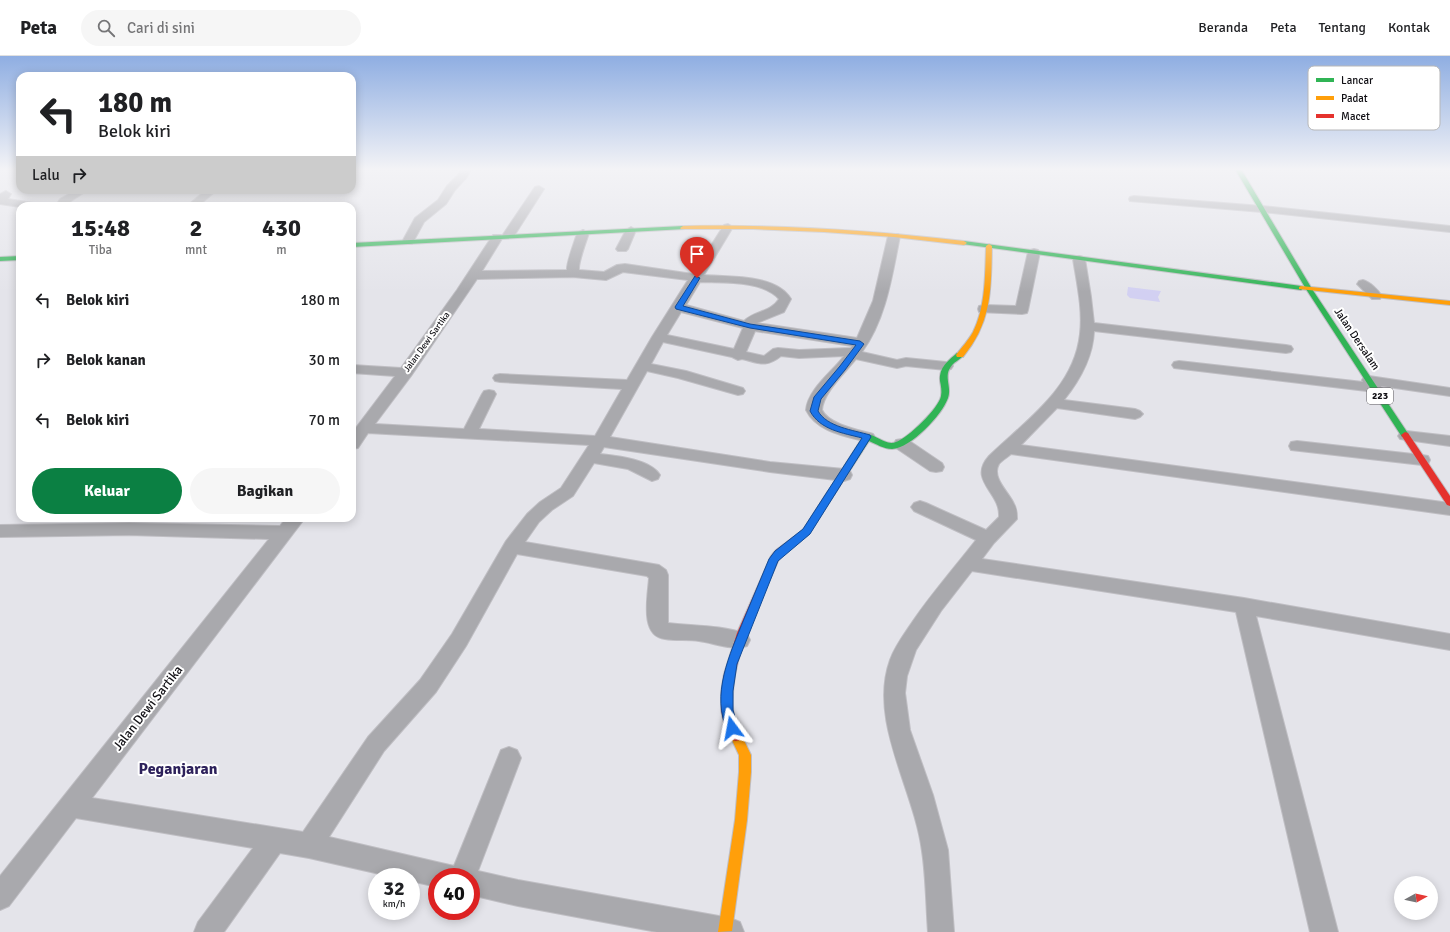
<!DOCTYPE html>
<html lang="id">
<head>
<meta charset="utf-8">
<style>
  body { margin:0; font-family:Signika,sans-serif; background:#f6f6f6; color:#202124; height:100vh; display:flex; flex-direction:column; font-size:15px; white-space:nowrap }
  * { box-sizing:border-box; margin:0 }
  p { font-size:13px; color:#757577 }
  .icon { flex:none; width:22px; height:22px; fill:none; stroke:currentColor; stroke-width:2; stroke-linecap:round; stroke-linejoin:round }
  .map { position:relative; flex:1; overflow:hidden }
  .side { position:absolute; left:16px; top:146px; width:340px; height:320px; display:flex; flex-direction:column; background:#fff; border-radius:12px; box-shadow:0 2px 10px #0003 }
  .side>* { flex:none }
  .hud { position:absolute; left:16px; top:16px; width:340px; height:122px; border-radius:12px; box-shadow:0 2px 10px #0003; background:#fff; color:#202124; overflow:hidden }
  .needle { width:26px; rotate:82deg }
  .buttons { position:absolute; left:1394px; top:820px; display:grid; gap:8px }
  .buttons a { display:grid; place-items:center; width:44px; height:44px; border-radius:50%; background:#fff; box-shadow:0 2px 10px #0003; font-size:20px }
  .speed { position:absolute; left:368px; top:812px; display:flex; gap:8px; font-size:20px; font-weight:700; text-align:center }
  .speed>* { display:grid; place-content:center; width:52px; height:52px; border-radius:50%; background:#fff; box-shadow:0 2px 10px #0003; line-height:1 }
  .speed small { font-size:10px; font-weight:400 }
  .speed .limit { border:6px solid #d22; background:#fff; color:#111 }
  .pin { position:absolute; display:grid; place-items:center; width:34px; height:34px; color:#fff; margin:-41px -17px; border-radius:50% 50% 50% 0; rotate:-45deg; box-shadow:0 0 4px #0007 }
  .pin .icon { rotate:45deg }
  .me { position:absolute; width:44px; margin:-22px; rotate:347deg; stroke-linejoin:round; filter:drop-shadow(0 0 3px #0008) }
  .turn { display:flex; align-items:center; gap:14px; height:84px; padding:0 16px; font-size:18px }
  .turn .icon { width:52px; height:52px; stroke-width:2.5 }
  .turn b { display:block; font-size:28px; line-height:34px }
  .then { display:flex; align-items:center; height:38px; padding:0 16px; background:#0003; gap:8px; font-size:15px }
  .eta { display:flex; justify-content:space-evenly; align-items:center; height:68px; text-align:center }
  .eta b { font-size:24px; font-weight:800; line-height:28px }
  .button { display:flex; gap:8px; margin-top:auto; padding:8px 16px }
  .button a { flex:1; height:46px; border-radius:24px; background:#0b8043; color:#fff; font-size:16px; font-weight:800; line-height:46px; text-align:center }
  .button a+a { background:#f6f6f6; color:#202124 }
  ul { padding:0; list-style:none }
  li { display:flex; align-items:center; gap:12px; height:60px; padding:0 16px }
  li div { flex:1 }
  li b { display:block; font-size:15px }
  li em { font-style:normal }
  header { display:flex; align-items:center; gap:24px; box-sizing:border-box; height:56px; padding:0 20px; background:#fff; border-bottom:1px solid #e0e0e0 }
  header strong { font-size:19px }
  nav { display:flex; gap:22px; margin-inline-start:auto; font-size:14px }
  .search { width:280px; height:36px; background:#f6f6f6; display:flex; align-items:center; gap:10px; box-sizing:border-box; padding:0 14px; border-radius:22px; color:#757577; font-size:15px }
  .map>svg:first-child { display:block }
</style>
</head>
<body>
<header>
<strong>Peta</strong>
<div class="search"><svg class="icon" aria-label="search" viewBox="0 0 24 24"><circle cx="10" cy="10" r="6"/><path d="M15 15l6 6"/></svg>Cari di sini</div>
<nav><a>Beranda</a><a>Peta</a><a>Tentang</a><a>Kontak</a></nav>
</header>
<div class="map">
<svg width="1450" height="876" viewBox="0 0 1450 876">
  <rect width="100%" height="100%" fill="#e4e4ea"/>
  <path fill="#d2d0f2" d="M 1128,231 L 1161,235 L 1158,241 L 1160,246 L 1130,242 L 1127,239 Z"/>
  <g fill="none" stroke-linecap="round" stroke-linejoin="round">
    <defs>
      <g id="street">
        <path d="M 461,113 L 471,113 L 467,121 L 455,134 L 446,148 L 424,166 L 412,188 L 404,188 L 402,186 L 415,162 L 438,144 L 447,130 L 459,118 Z"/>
        <path d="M 539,130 L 544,133 L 514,180 L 512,182 L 504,182 L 502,180 L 535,131 Z"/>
        <path d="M 76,134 L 88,134 L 68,147 L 66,150 L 56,150 L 60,143 Z"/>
        <path d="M 206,134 L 217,134 L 198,150 L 187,150 Z"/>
        <path d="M 6,135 L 11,138 L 8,143 L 33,147 L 38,150 L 20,150 L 20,151 L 0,148 L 0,138 Z"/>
        <path d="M 1134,140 L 1262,150 L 1450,170 L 1450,176 L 1262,156 L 1130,145 L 1129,143 L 1130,141 Z"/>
        <path d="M 728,168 L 733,171 L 704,219 C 730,221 776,218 791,243 L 784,256 L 757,267 L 857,282 L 873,245 L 888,180 L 890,178 L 898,178 L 900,180 C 892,220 886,263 862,296 L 897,304 L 906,302 L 946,306 L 951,307 L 953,310 L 951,313 L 946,314 L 906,310 L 897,312 L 856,303 C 845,317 823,337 822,354 C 828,368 858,374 873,378 L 875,381 L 873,384 L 867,386 C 845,380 817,376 806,354 C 808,333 832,316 844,300 L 799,302 L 781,300 C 766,312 759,307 742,303 L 738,304 L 732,301 L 663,286 L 651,308 L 686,315 L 743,332 L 745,335 L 743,338 L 738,339 L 678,322 L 647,315 L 610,381 L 770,406 L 844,413 L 850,415 L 852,419 L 850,423 L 844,425 L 770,416 L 604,391 L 600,398 C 617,400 650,403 660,419 L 658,423 L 652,425 L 628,413 L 594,407 L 573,440 L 552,454 L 539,466 L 525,486 L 659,509 L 666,514 L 668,519 L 668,567 C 694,570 721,569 747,578 L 750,584 L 747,590 C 733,595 714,587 699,585 C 688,583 676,585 665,583 C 639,580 648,540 649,522 L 647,520 L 517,498 L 466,590 L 436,636 L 384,695 L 329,781 L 454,810 L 501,694 L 509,691 L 517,694 L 521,702 L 478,815 L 518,824 L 730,862 L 740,866 L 744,876 L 657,876 L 518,850 L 471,839 L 471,821 L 437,821 L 437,831 L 411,825 L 411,821 L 393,821 L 309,802 L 280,797 L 224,876 L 194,876 L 198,866 L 253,792 L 76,762 L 9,850 L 0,854 L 0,820 L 269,483 L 129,479 L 0,481 L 0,469 L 129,467 L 280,470 L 286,462 L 305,462 L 92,742 L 303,776 L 368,681 L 420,624 L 452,578 L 506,485 L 527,458 L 540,446 L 561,432 L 589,389 L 368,377 L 358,392 L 352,393 L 352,377 L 395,320 L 352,317 L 352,309 L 401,312 L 457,234 L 493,179 L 501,179 L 503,181 L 482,215 L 567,214 C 566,207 575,185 577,177 L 583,174 L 589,177 C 586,186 578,207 579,214 L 604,216 L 617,209 L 625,208 L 693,218 L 724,169 ZM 623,216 L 688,224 L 652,281 L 627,324 L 500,318 L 495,319 L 493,322 L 495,325 L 500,326 L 622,333 L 595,380 L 479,373 L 496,338 L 494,335 L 489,334 L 484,335 L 482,338 L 464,373 L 375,368 L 411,320 L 477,223 L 573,221 L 606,224 ZM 700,226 C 723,227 762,224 779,243 C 770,257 755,254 744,265 L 686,249 ZM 681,256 L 743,272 L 734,293 L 667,279 ZM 755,275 L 852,290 L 851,292 L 799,294 L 778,292 L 773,293 L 764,300 L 746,296 Z"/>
        <path d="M 631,171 L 636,174 L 628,193 L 626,195 L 618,195 L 616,193 L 626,174 Z"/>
        <path d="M 1034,193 L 1038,194 L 1040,196 L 1028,254 L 1027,257 L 1022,258 L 979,256 L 978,253 L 979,250 L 984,249 L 1016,250 L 1028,196 L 1030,194 Z"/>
        <path d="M 1079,200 L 1083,201 L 1085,203 L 1091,241 L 1094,267 L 1286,289 L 1291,290 L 1293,293 L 1291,296 L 1286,297 L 1094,275 C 1093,301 1080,324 1064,344 L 1135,353 L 1140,355 L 1143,358 L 1140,361 L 1135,363 L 1057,352 L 1021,389 L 1450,447 L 1450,459 L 1011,398 C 1008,401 1002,404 999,408 C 991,422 1009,436 1014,448 C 1017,453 1017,457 1017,463 L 994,487 L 982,503 L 1244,542 L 1450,578 L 1450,594 L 1256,560 L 1338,876 L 1310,876 L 1236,556 L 972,515 L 941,555 L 916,594 L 907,620 L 905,637 L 910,674 L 933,739 L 948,794 L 954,876 L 928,876 C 926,849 926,821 922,795 C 914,733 868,665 890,604 C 895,590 905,577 913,565 C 932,537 955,511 976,484 L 914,455 L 911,451 L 914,447 L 920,445 L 926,447 L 986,474 L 999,461 C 1001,436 967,425 989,400 C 1025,365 1074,333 1080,278 C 1083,254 1077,228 1073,203 L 1075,201 Z"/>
        <path d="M 1363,224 C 1370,226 1378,234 1382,240 L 1380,243 L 1372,243 L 1357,228 L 1359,225 Z"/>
        <path d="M 1179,305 L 1363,326 L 1362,324 L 1364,321 L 1369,320 L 1450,332 L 1450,340 L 1381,330 L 1382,332 L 1380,335 L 1375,336 L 1174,312 L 1172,309 L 1174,306 Z"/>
        <path d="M 1406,375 L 1450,380 L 1450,390 L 1400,383 L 1398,380 L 1400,377 Z"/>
        <path d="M 902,383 L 908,384 L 942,407 L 944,411 L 942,415 L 936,416 L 930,415 L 896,392 L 894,388 L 896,384 Z"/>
        <path d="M 1297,385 L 1422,399 L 1428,400 L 1430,404 L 1428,408 L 1422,409 L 1291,394 L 1289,390 L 1291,386 Z"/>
      </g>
      <g id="fast">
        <path d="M 1235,113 L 1241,113 L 1312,233 L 1409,379 L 1408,381 L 1402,381 L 1306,233 Z"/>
        <path d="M 683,170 L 686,172 L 685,173 L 352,191 L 352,187 Z"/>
        <path d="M 964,185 L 1301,230 L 1304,232 L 1301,234 L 962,188 L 962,186 Z"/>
        <path d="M 20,200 L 20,204 L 0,205 L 0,201 Z"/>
        <path d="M 957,297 L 960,297 L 964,299 C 960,304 953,306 950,312 C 944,321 952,332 948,342 C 942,359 911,392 892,393 C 884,393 876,388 869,385 L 834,439 L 828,439 L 827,437 L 864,379 C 875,376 885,391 896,386 C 908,382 939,352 941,340 C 942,335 941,330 940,325 C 939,311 948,305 957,297 Z"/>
      </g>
      <g id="slow">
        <path d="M 683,170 C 777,168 870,174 964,185 L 967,187 L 964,189 L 894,181 L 824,176 L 753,173 L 681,173 L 680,172 Z"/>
        <path d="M 989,188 L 992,190 C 991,234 992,266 963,301 L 957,301 L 956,299 C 962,291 968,285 973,276 C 986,250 985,218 986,190 Z"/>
        <path d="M 1301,230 L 1450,245 L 1450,249 L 1299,233 L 1299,231 Z"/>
        <path d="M 736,675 L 740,676 L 751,699 L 751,716 L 747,764 L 732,875 L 718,876 L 735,764 L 739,716 L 739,699 L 730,680 L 732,676 Z"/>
      </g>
      <g id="jam">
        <path d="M 1405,376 L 1408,377 L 1450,440 L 1450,450 L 1447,449 L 1401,379 Z"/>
        <path d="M 831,434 L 835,437 L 809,478 L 782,500 L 778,505 C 759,549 729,604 733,654 C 734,663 738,672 742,680 L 740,684 L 736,685 L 732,684 L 724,667 L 721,654 L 721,637 L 724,618 L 737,577 L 771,500 L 776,494 L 803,474 L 828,435 Z"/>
      </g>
    </defs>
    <use href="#street" stroke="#bfbec3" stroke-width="2"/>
    <use href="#fast" stroke="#bfbec3" stroke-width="2"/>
    <use href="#slow" stroke="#bfbec3" stroke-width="2"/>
    <use href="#jam" stroke="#bfbec3" stroke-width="2"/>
    <use href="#street" fill="#a9a9ad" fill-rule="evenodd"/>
    <use href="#fast" fill="#30b455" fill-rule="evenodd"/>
    <use href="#slow" fill="#ff9f0a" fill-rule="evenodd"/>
    <use href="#jam" fill="#e5322d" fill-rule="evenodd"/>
  </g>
  <linearGradient id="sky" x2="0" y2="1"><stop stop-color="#8faee2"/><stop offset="0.48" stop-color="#f3f3f6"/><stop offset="1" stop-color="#f3f3f6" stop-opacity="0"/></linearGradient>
  <rect width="1450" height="236" fill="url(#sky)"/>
  <path fill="#1a73e8" stroke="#114b97" d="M 695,220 L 700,222 L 683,250 L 750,268 L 860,285 L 864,288 L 845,314 L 821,343 L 818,355 C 827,371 853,374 870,379 L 871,381 L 810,478 L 778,505 L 737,608 L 733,635 L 733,654 L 738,672 L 736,676 L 732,678 L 728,676 C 710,639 730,598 744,563 C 752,543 761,523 769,503 L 775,495 L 803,473 L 862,382 C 843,377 820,374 810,355 L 814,341 L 840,310 L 856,289 L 750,272 L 676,253 L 675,251 Z"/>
  <g text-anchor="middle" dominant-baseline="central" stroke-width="4" stroke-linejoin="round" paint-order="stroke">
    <g font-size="9" fill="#100f14" stroke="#fff">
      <text transform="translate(427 286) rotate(-54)">Jalan Dewi Sartika</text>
    </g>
    <rect fill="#fff" stroke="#58575a" stroke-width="1" x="1367" y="332" width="26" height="16" rx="3"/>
    <g font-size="10" font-weight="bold" fill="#100f14">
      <text x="1380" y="340">223</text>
    </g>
    <g font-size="11" fill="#100f14" stroke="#fff">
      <text transform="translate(1357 283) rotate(56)">Jalan Dersalam</text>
    </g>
    <g font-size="13" fill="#100f14" stroke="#fff">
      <text transform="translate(148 652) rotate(-52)">Jalan Dewi Sartika</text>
    </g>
    <g font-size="16" font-weight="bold" fill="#2d215b" stroke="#fff">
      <text x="178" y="713">Peganjaran</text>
    </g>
  </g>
  <rect x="1308" y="10" width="132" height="64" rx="6" fill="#fff" stroke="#b7b7b8" stroke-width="1"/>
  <rect x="1316" y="22" width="18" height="4" fill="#30b455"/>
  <rect x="1316" y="40" width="18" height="4" fill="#ff9f0a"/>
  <rect x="1316" y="58" width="18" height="4" fill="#e5322d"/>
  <g font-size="11" fill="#100f14">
    <text x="1341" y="28">Lancar</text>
    <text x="1341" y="46">Padat</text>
    <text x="1341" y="64">Macet</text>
  </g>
</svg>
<div class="buttons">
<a><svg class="needle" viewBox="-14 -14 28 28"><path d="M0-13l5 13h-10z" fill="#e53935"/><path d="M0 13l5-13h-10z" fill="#757577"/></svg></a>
</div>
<div class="speed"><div>32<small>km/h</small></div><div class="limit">40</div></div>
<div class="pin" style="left:697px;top:222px;background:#d93025"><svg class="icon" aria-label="arrive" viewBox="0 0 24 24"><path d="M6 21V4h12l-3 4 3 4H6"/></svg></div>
<svg class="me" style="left:732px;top:672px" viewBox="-20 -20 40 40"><path d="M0-17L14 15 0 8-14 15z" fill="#1a73e8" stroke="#fff" stroke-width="4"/></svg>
<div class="hud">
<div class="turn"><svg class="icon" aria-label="left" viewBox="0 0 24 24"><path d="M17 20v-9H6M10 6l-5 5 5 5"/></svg><div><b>180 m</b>Belok kiri</div></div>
<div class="then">Lalu<svg class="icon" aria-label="right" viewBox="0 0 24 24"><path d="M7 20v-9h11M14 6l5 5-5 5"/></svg></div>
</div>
<section class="side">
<div class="eta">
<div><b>15:48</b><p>Tiba</p></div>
<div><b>2</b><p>mnt</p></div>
<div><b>430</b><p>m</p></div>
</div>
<ul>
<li><svg class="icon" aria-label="left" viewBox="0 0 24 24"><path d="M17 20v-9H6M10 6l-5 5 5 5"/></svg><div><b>Belok kiri</b></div><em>180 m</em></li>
<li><svg class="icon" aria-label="right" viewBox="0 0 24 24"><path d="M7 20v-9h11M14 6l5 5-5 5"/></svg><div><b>Belok kanan</b></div><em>30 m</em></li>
<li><svg class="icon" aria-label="left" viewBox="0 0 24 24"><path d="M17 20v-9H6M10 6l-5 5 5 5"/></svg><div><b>Belok kiri</b></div><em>70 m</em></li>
</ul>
<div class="button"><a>Keluar</a><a>Bagikan</a></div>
</section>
</div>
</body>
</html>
